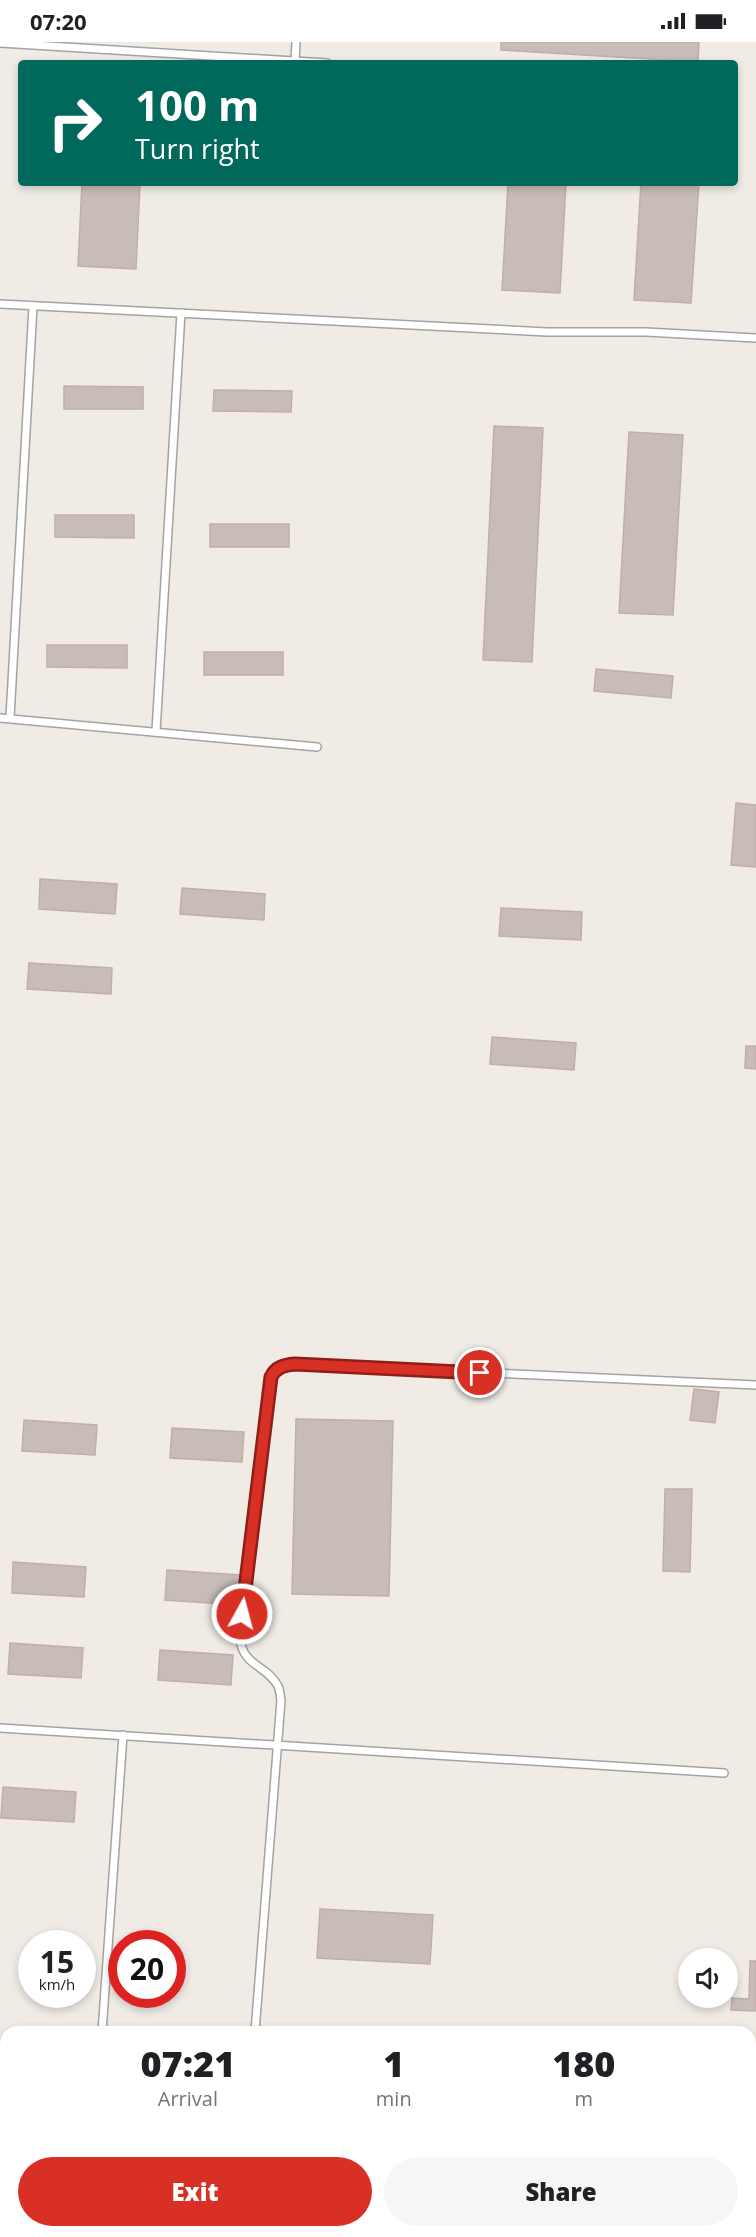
<!DOCTYPE html>
<html lang="en">
<head>
<meta charset="utf-8">
<style>
  body { margin:0; font-family:"Open Sans",sans-serif; background:#f6f6f6; color:#202124; height:100vh; display:flex; flex-direction:column; font-size:22px; white-space:nowrap }
  * { box-sizing:border-box; margin:0 }
  p { font-size:20px; color:#757577 }
  .icon { flex:none; width:33px; height:33px; fill:none; stroke:currentColor; stroke-width:2; stroke-linecap:round; stroke-linejoin:round }
  .map { position:relative; flex:1; overflow:hidden }
  .sheet { position:absolute; left:0px; top:1984px; width:756px; height:212px; display:flex; flex-direction:column; background:#fff; border-radius:18px 18px 0 0; box-shadow:0 3px 9px #0003 }
  .sheet>* { flex:none }
  .hud { position:absolute; left:18px; top:18px; width:720px; height:126px; border-radius:6px; box-shadow:0 3px 9px #0003; background:#00695c; color:#fff; overflow:hidden }
  .controls { position:absolute; left:678px; top:1906px; display:grid; gap:12px }
  .controls a { display:grid; place-items:center; width:60px; height:60px; border-radius:50%; background:#fff; box-shadow:0 3px 9px #0003; font-size:30px }
  .speed { position:absolute; left:18px; top:1888px; display:flex; gap:12px; font-size:30px; font-weight:700; text-align:center }
  .speed>* { display:grid; place-content:center; width:78px; height:78px; border-radius:50%; background:#fff; box-shadow:0 3px 9px #0003; line-height:1 }
  .speed small { font-size:15px; font-weight:400 }
  .speed .limit { border:9px solid #d22; background:#fff; color:#111 }
  .pin { position:absolute; display:grid; place-items:center; width:51px; height:51px; color:#fff; margin:-26px; border:3px solid #fff; border-radius:50%; box-shadow:0 2px 6px #0007 }
  .me { position:absolute; width:66px; margin:-33px; rotate:7deg; stroke-linejoin:round; filter:drop-shadow(0 0 4px #0008) }
  .turn { display:flex; align-items:center; gap:21px; height:126px; padding:0 18px; font-size:27px }
  .turn .icon { width:78px; height:78px; stroke-width:2.5 }
  .turn b { display:block; font-size:42px; line-height:51px }
  .eta { display:flex; justify-content:space-evenly; align-items:center; height:102px; text-align:center }
  .eta b { font-size:36px; font-weight:800; line-height:42px }
  .button { display:flex; gap:12px; margin-top:auto; padding:12px 18px }
  .button a { flex:1; height:69px; border-radius:36px; background:#d93025; color:#fff; font-size:24px; font-weight:800; line-height:69px; text-align:center }
  .button a+a { background:#f6f6f6; color:#202124 }
  .status { display:flex; justify-content:space-between; align-items:center; height:42px; padding:0 30px; background:#fff; direction:ltr }
  .status svg { height:16px; fill:currentColor }
  .map>svg:first-child { display:block }
</style>
</head>
<body>
<div class="status"><b>07:20</b><svg viewBox="0 0 49 12"><path d="M0 12V9h3v3zM5 12V6h3v6zM10 12V3h3v9zM15 12V0h3v12zM26 1h20v11H26zM47 4h2v5h-2z"/></svg></div>
<div class="map">
<svg width="756" height="2195" viewBox="0 0 756 2195">
  <rect width="100%" height="100%" fill="#f0ebe5"/>
  <g fill="#c8bcb8" stroke="#c2aea7" stroke-width="1.5">
    <path d="M 501,0 L 699,0 L 698,20 L 501,8 Z"/>
    <path d="M 82,141 L 140,141 L 136,227 L 78,224 Z"/>
    <path d="M 508,141 L 566,141 L 560,251 L 502,248 Z"/>
    <path d="M 641,141 L 699,141 L 691,261 L 634,258 Z"/>
    <path d="M 64,344 L 143,345 L 143,367 L 64,367 Z"/>
    <path d="M 214,348 L 292,349 L 291,370 L 213,369 Z"/>
    <path d="M 494,384 L 543,386 L 532,620 L 483,618 Z"/>
    <path d="M 629,390 L 683,393 L 673,573 L 619,571 Z"/>
    <path d="M 55,473 L 134,473 L 134,496 L 55,495 Z"/>
    <rect x="210" y="482" width="79" height="23"/>
    <path d="M 47,603 L 127,603 L 127,626 L 47,625 Z"/>
    <rect x="204" y="610" width="79" height="23"/>
    <path d="M 596,627 L 673,634 L 671,656 L 594,649 Z"/>
    <path d="M 736,761 L 756,763 L 756,825 L 731,823 Z"/>
    <path d="M 40,837 L 117,842 L 115,872 L 39,867 Z"/>
    <path d="M 182,846 L 265,852 L 264,878 L 180,872 Z"/>
    <path d="M 501,866 L 582,870 L 581,898 L 499,894 Z"/>
    <path d="M 29,921 L 112,926 L 111,952 L 27,947 Z"/>
    <path d="M 492,995 L 576,1001 L 574,1028 L 490,1022 Z"/>
    <path d="M 746,1004 L 756,1004 L 756,1027 L 745,1026 Z"/>
    <path d="M 694,1347 L 719,1350 L 715,1381 L 690,1378 Z"/>
    <path d="M 296,1377 L 393,1379 L 389,1554 L 292,1552 Z"/>
    <path d="M 24,1378 L 97,1383 L 95,1413 L 22,1409 Z"/>
    <path d="M 172,1386 L 244,1390 L 242,1420 L 170,1416 Z"/>
    <path d="M 665,1447 L 692,1447 L 690,1530 L 663,1529 Z"/>
    <path d="M 13,1520 L 86,1525 L 84,1555 L 12,1551 Z"/>
    <path d="M 167,1528 L 240,1533 L 238,1563 L 165,1558 Z"/>
    <path d="M 10,1601 L 83,1606 L 81,1636 L 8,1632 Z"/>
    <path d="M 160,1608 L 233,1613 L 231,1643 L 158,1638 Z"/>
    <path d="M 3,1745 L 76,1750 L 74,1780 L 1,1776 Z"/>
    <path d="M 320,1867 L 433,1873 L 430,1922 L 317,1916 Z"/>
    <path d="M 750,1919 L 756,1919 L 756,1969 L 731,1968 L 732,1956 L 749,1957 Z"/>
    <rect x="652" y="2190" width="51" height="5"/>
  </g>
  <g fill="none" stroke-linecap="round" stroke-linejoin="round">
    <defs>
      <g id="service">
        <path d="M 0,1 L 327,21"/>
        <path d="M 295,19 L 296,0"/>
        <path d="M 0,262 L 547,290 L 646,290 L 756,296"/>
        <path d="M 0,676 L 317,705"/>
        <path d="M 10,676 L 33,264"/>
        <path d="M 156,689 L 181,271"/>
        <path d="M 0,1686 L 724,1731"/>
        <path d="M 102,1990 L 123,1693"/>
        <path d="M 255,1990 L 281,1658 C 280,1654 280,1648 278,1644 C 267,1623 242,1624 240,1596 L 271,1335 C 276,1325 284,1323 295,1322 L 756,1343"/>
        <path d="M 88,2195 L 88,2190"/>
        <path d="M 240,2195 L 240,2190"/>
      </g>
    </defs>
    <use href="#service" stroke="#a3a3a3" stroke-width="10"/>
    <use href="#service" stroke="#fff" stroke-width="7"/>
  </g>
  <g fill="none" stroke-linecap="round" stroke-linejoin="round">
    <defs>
      <path id="route" d="M 242,1572 L 271,1335 C 276,1325 284,1323 295,1322 L 480,1331"/>
    </defs>
    <use href="#route" stroke="#8d1f18" stroke-width="15"/>
    <use href="#route" stroke="#d93025" stroke-width="10"/>
  </g>
</svg>
<div class="controls">
<a><svg class="icon" aria-label="sound" viewBox="0 0 24 24"><path d="M4 9h4l5-4v14l-5-4H4zM17 9q2 3 0 6"/></svg></a>
</div>
<div class="speed"><div>15<small>km/h</small></div><div class="limit">20</div></div>
<div class="pin" style="left:480px;top:1331px;background:#d93025"><svg class="icon" aria-label="arrive" viewBox="0 0 24 24"><path d="M6 21V4h12l-3 4 3 4H6"/></svg></div>
<svg class="me" style="left:242px;top:1572px" viewBox="-20 -20 40 40"><circle r="17" fill="#d93025" stroke="#fff" stroke-width="3"/><path d="M0-11L8 9 0 5-8 9z" fill="#fff"/></svg>
<div class="hud">
<div class="turn"><svg class="icon" aria-label="right" viewBox="0 0 24 24"><path d="M7 20v-9h11M14 6l5 5-5 5"/></svg><div><b>100 m</b>Turn right</div></div>
</div>
<section class="sheet">
<div class="eta">
<div><b>07:21</b><p>Arrival</p></div>
<div><b>1</b><p>min</p></div>
<div><b>180</b><p>m</p></div>
</div>
<div class="button"><a>Exit</a><a>Share</a></div>
</section>
</div>
</body>
</html>
